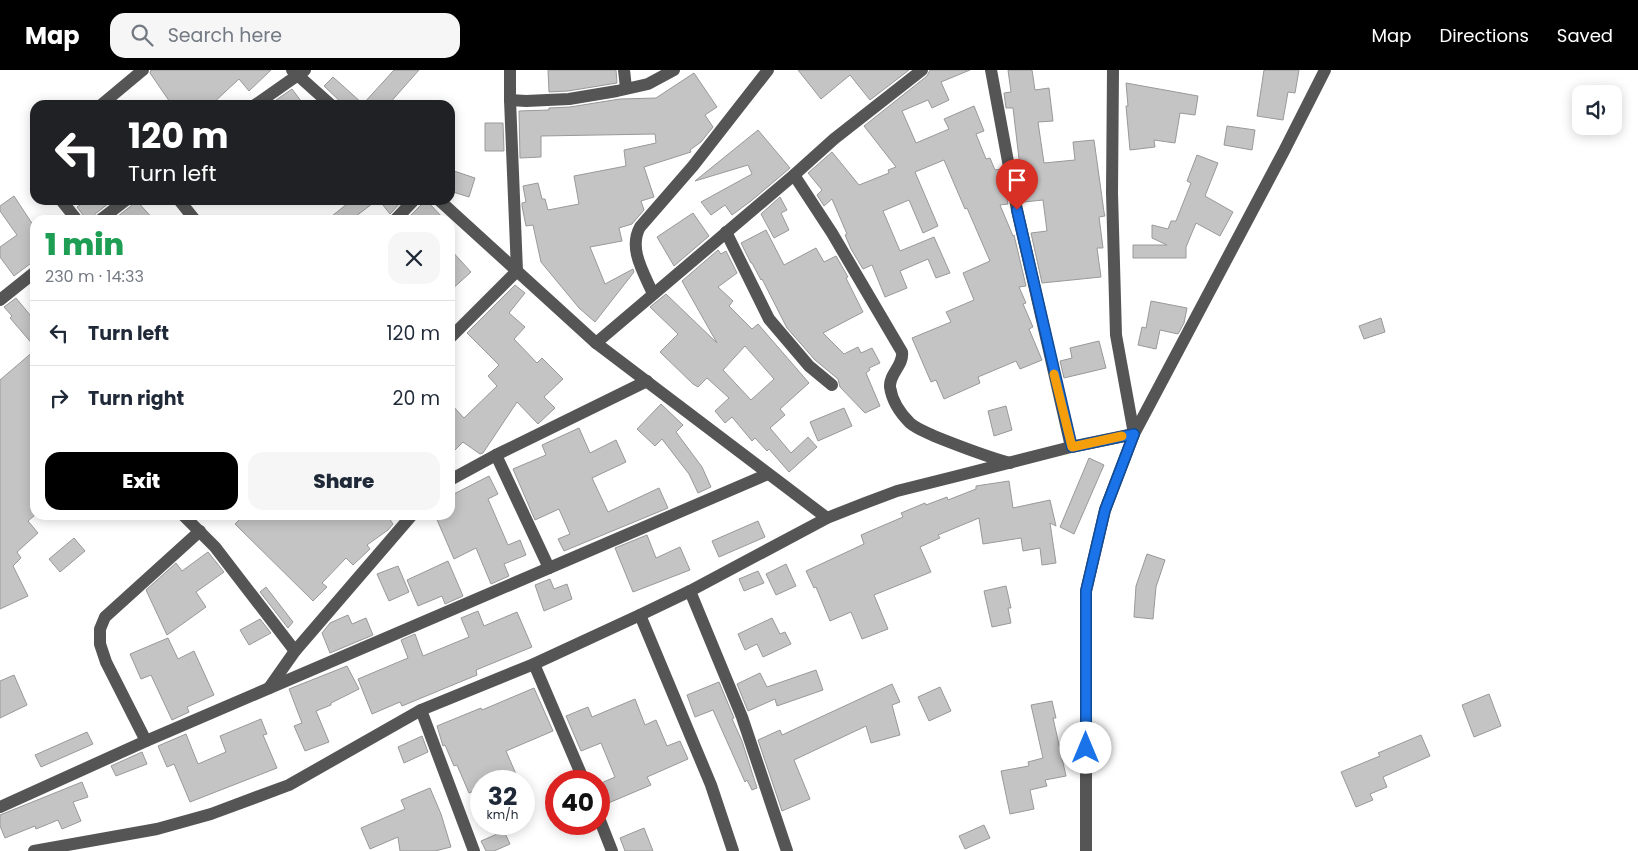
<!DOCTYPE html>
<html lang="en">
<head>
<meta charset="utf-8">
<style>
  body { margin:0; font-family:Poppins,sans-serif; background:#f6f6f7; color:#1f2937; height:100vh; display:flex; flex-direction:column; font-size:19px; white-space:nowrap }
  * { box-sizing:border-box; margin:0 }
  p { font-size:16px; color:#747a83 }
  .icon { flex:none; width:28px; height:28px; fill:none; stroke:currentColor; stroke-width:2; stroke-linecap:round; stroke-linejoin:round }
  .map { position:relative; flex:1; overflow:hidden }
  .details { position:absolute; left:30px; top:145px; width:425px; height:305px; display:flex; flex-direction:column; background:#fff; border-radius:15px; box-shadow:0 2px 12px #0003 }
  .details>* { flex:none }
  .hud { position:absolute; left:30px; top:30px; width:425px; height:105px; border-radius:15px; box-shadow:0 2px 12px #0003; background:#202124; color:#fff; overflow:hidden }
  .tools { position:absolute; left:1572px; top:15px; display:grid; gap:10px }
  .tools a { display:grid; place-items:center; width:50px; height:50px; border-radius:10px; background:#fff; box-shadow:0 2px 12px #0003; font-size:25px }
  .speed { position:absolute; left:470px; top:700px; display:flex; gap:10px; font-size:25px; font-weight:700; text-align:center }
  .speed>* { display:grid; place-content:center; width:65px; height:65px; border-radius:50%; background:#fff; box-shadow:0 2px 12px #0003; line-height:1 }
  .speed small { font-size:12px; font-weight:400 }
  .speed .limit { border:8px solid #d22; background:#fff; color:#111 }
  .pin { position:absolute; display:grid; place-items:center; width:42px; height:42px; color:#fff; margin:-51px -21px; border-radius:50% 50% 50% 0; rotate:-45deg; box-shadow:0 0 5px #0007 }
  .pin .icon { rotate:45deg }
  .me { position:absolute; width:55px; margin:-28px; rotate:0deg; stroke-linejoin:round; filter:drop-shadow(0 0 4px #0008) }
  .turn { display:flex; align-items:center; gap:18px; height:105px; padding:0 15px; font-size:22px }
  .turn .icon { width:65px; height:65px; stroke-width:2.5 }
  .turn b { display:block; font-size:35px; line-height:42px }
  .round { display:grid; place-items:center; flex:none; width:52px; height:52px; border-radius:15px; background:#f6f6f7 }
  .head { display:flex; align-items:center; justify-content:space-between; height:85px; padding:0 15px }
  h1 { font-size:30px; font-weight:800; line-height:38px; color:#1e9e55 }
  .cta { display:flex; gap:10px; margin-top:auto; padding:10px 15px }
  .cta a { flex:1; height:58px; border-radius:15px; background:#000; color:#fff; font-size:20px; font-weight:800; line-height:58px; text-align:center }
  .cta a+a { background:#f6f6f7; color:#1f2937 }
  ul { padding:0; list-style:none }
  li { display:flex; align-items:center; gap:15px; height:65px; padding:0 15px; border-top:1px solid #e0e1e3 }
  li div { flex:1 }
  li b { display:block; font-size:19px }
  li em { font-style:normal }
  header { display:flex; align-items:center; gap:30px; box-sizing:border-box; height:70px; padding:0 25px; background:#000; color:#fff }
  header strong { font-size:24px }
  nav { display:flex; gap:28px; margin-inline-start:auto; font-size:18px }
  .search { width:350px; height:45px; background:#f6f6f7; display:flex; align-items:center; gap:12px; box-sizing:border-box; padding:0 18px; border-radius:15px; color:#747a83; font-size:19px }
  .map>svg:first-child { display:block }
</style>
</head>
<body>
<header>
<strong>Map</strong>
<div class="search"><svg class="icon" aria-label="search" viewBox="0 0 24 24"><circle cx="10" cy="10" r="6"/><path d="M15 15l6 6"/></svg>Search here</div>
<nav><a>Map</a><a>Directions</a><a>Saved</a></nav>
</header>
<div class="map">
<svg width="1638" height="781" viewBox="0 0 1638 781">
  <rect width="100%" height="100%" fill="#fff"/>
  <g fill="#c4c4c4" stroke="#999" fill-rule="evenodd">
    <path d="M 151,0 L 271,0 L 249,21 L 239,9 L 211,35 L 172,35 L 150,3 Z"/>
    <path d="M 394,0 L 419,0 L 388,35 L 344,35 L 324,16 L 333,7 L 363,34 Z"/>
    <path d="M 548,0 L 616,0 L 617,13 L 568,21 L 549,22 Z"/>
    <path d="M 798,0 L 909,0 L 870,30 L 850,5 L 821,29 Z"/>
    <path d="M 930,0 L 970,0 L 941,12 L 949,30 L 932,38 L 928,30 L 902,41 L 916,73 L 949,59 L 944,49 L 974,36 L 984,61 L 976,64 L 986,89 L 990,88 L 995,100 L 1001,99 L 1008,134 L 1000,135 L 1013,166 L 1014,165 L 1026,216 L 1019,217 L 1026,233 L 1023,234 L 1033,257 L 1029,259 L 1042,290 L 1020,299 L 1016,291 L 978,307 L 980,313 L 944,329 L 936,310 L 931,312 L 912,268 L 951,252 L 946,242 L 974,230 L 963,203 L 990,191 L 967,138 L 965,139 L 944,90 L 915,102 L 938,156 L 923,163 L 909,130 L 883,141 L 900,181 L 934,167 L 950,203 L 936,208 L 928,189 L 900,201 L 907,218 L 885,227 L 872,195 L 863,199 L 851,179 L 845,165 L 847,164 L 832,129 L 824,136 L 817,125 L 822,120 L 808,103 L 832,82 L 859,115 L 889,103 L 888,100 L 896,97 L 864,56 L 927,6 Z"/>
    <path d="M 1008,0 L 1032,0 L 1035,20 L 1049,18 L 1053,51 L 1038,52 L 1044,93 L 1075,90 L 1073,72 L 1094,70 L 1104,142 L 1105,146 L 1099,147 L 1103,178 L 1097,178 L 1101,207 L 1042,213 L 1031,163 L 1047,161 L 1043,130 L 1024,132 L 1017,97 L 1020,97 L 1013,38 L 1006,38 L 1004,23 L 1011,22 Z"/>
    <path d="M 1264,0 L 1299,0 L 1295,23 L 1288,22 L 1283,50 L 1257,46 Z"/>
    <path d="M 694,3 L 717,37 L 705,45 L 713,57 L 701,72 L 690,80 L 691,82 L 644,97 L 654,127 L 641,131 L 644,140 L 632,154 L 619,158 L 622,171 L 590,177 L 605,214 L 633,199 L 634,202 L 595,252 L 579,238 L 541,192 L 533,155 L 526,156 L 522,136 L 522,133 L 526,132 L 523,116 L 538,113 L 542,129 L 545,129 L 548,140 L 579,134 L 574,106 L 626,96 L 624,80 L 656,73 L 655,64 L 541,66 L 541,87 L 520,88 L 519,41 L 549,40 L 549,38 L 570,37 L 620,29 L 656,28 Z"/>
    <path d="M 1126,13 L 1198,26 L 1195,45 L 1180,43 L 1175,73 L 1154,70 L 1155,77 L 1130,80 L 1126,36 L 1128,36 Z"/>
    <path d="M 292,19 L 304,35 L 269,35 Z"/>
    <path d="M 485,53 L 503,53 L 504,81 L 485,81 Z"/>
    <path d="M 1227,56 L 1255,60 L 1252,80 L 1224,75 Z"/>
    <path d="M 758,60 L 790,98 L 751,131 L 732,145 L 725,135 L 711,145 L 701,132 L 752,104 L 748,95 L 695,111 Z"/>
    <path d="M 1197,85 L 1218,93 L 1205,126 L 1233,142 L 1220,166 L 1196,153 L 1186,177 L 1186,188 L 1133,188 L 1133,175 L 1167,175 L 1152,168 L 1152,155 L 1168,159 L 1171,151 L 1176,151 L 1191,113 L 1187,111 Z"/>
    <path d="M 454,101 L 475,108 L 469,127 L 450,121 L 450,113 Z"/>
    <path d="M 14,126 L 35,158 L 35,190 L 14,206 L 0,187 L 0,177 L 17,165 L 0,141 L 0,136 Z"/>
    <path d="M 780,127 L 787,140 L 781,143 L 789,160 L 774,168 L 761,144 Z"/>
    <path d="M 87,130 L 113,130 L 95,144 L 92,150 L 85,150 L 83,145 L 77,137 Z"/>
    <path d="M 134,130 L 136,130 L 154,150 L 113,150 L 131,136 Z"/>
    <path d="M 352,130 L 377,130 L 351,150 L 327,150 Z"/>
    <path d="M 379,130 L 403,130 L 390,144 Z"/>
    <path d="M 426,130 L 445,150 L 406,150 Z"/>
    <path d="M 693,143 L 709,166 L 674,196 L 657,167 Z"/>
    <path d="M 766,160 L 784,195 L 816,178 L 824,192 L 836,186 L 848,207 L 846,208 L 863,242 L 823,263 L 844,284 L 858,277 L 861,283 L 872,278 L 880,293 L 869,298 L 870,300 L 866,303 L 880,336 L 865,343 L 840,317 L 838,309 L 815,290 L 787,258 L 762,209 L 761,210 L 752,193 L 751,193 L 741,173 Z"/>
    <path d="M 450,179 L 471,202 L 450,221 Z"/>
    <path d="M 718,180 L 721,184 L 726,181 L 737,203 L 718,217 L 733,231 L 729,236 L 752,259 L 758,254 L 809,313 L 780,339 L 785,345 L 770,358 L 791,383 L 808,367 L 817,377 L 789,402 L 769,379 L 767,381 L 755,368 L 752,371 L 732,347 L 725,353 L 715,341 L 729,328 L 707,308 L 698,317 L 693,314 L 660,282 L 678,264 L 650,237 L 666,224 L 717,273 L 682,211 ZM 745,276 L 774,309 L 751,330 L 723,300 Z"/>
    <path d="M 515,215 L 525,223 L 509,243 L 525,257 L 514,269 L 537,293 L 542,288 L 563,309 L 544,327 L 555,338 L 538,354 L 517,332 L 483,383 L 480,384 L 463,372 L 450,385 L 450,333 L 464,348 L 497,316 L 488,306 L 499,295 L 467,263 Z"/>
    <path d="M 16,228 L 35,251 L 35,277 L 10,248 L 12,246 L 4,237 Z"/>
    <path d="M 1151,231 L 1187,238 L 1184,253 L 1178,264 L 1160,260 L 1156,279 L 1138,275 L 1142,257 L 1146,258 Z"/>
    <path d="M 1381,248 L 1385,262 L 1364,269 L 1359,256 Z"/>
    <path d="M 1099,271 L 1106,298 L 1064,308 L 1060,291 L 1072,288 L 1070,278 Z"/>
    <path d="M 35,280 L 35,445 L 28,451 L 38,463 L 17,482 L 21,488 L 13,496 L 28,526 L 0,539 L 0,310 Z"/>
    <path d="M 661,334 L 683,355 L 676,362 L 702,397 L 711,417 L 698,423 L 689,404 L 662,369 L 655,376 L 637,359 Z"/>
    <path d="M 1006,336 L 1012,360 L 994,366 L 988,341 Z"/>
    <path d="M 844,338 L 852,356 L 818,371 L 810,352 Z"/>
    <path d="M 579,358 L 590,383 L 616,370 L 626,392 L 592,408 L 608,442 L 659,418 L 668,438 L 564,481 L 558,469 L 570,464 L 559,439 L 535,450 L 513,399 L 546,385 L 542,375 Z"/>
    <path d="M 1089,388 L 1104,395 L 1074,464 L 1060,457 Z"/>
    <path d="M 489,406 L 498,424 L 488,429 L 508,475 L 520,470 L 526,485 L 504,494 L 509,506 L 491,514 L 476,478 L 454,489 L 435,445 L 450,445 L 450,426 Z"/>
    <path d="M 1009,411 L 1013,438 L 1050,430 L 1056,456 L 1050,453 L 1056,493 L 1042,495 L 1040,478 L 1023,481 L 1021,468 L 983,474 L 979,448 L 938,465 L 940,468 L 920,477 L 931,502 L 874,525 L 888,559 L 862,569 L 851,542 L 830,551 L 816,517 L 814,518 L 806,501 L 864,474 L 861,465 L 903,447 L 901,443 L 925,433 L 926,435 L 947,427 L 948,430 L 976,419 L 976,416 Z"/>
    <path d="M 244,445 L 387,445 L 393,454 L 388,460 L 367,475 L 370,479 L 353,495 L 346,488 L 322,513 L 327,517 L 313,531 L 235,454 Z"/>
    <path d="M 758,451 L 765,467 L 719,487 L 712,471 Z"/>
    <path d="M 647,465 L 656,488 L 680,477 L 690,500 L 633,522 L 615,478 Z"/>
    <path d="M 74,468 L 85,481 L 60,502 L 49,489 Z"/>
    <path d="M 208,482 L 224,502 L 196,522 L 206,537 L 167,565 L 146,520 L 176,493 L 182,501 Z"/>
    <path d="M 1147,484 L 1165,490 L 1156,517 L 1153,549 L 1134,547 L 1136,516 Z"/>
    <path d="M 448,491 L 463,526 L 445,534 L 442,526 L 418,536 L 407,510 Z"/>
    <path d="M 786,494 L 796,516 L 776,525 L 766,504 Z"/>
    <path d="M 398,496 L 409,522 L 389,531 L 377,504 Z"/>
    <path d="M 758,501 L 764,513 L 744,521 L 739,509 Z"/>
    <path d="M 550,509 L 554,519 L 567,514 L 572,529 L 544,541 L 535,515 Z"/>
    <path d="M 1006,516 L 1011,538 L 1008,538 L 1011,553 L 992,557 L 984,521 Z"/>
    <path d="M 266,517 L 293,552 L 288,558 L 260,522 Z"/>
    <path d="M 478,541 L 484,556 L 517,542 L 532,577 L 476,600 L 477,605 L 443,619 L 402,636 L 400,632 L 372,644 L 358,609 L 408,588 L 401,570 L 415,564 L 423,586 L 469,567 L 461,548 Z"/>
    <path d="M 348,545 L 352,554 L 366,548 L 373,565 L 330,583 L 322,563 L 330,553 Z"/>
    <path d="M 772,548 L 780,564 L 785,562 L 791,574 L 763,587 L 757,574 L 745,580 L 738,564 Z"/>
    <path d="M 260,549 L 271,563 L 249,575 L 240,560 Z"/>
    <path d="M 168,568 L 178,589 L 194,581 L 214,625 L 187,637 L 189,642 L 172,650 L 151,605 L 141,609 L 130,584 Z"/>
    <path d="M 347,596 L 359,619 L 331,633 L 331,635 L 316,641 L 329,672 L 305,681 L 294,656 L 302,653 L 289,619 Z"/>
    <path d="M 816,600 L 823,620 L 777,636 L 775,629 L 748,641 L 737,614 L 760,603 L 767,617 Z"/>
    <path d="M 14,605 L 27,635 L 0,648 L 0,611 Z"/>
    <path d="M 719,612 L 734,648 L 732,649 L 742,671 L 757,718 L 752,720 L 747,710 L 745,712 L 713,640 L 695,647 L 687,625 Z"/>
    <path d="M 892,614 L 900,632 L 892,635 L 900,665 L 871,673 L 866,656 L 794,690 L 810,729 L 782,741 L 758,670 L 780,660 L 782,665 Z"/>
    <path d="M 940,617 L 951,641 L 929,651 L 918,627 Z"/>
    <path d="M 534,618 L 553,661 L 506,681 L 519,711 L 481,711 L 481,718 L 469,723 L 457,695 L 454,696 L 445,675 L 443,676 L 437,656 L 481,638 L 482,640 Z"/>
    <path d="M 1489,624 L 1501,656 L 1474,667 L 1462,635 Z"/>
    <path d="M 635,629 L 645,655 L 656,650 L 667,676 L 680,671 L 688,689 L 647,707 L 651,715 L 599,737 L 599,714 L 615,707 L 601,673 L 581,681 L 566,646 L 588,637 L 592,647 Z"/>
    <path d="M 1052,631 L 1056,648 L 1053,648 L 1066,706 L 1045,710 L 1047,716 L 1030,720 L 1034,739 L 1010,744 L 1001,701 L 1029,696 L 1028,692 L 1043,688 L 1031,635 Z"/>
    <path d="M 261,649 L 267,664 L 263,665 L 277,698 L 190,732 L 174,694 L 167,697 L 158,676 L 186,664 L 198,694 L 226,682 L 220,666 Z"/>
    <path d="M 87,662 L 93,674 L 41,697 L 35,685 Z"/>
    <path d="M 1421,665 L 1430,686 L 1383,707 L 1387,717 L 1370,724 L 1373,730 L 1356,737 L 1341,702 L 1380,686 L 1378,683 Z"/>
    <path d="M 422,666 L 428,682 L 404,693 L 398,677 Z"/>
    <path d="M 142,682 L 147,694 L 116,706 L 111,696 Z"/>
    <path d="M 82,712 L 88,727 L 73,732 L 81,751 L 62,759 L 58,750 L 36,759 L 35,756 L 5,768 L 0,756 L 0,745 Z"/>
    <path d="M 430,718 L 441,744 L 451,777 L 435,781 L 400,781 L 398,767 L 370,779 L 361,758 L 405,739 L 401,730 Z"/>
    <path d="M 984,755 L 990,768 L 965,779 L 959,766 Z"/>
    <path d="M 644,758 L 653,781 L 625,781 L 620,768 Z"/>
    <path d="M 504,761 L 510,774 L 494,781 L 486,781 L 481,771 Z"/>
  </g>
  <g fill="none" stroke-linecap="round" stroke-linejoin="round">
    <g stroke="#555" stroke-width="12">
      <path d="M 292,0 L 331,35"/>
      <path d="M 624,0 L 626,18"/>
      <path d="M 991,0 L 1017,140 L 1071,377"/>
      <path d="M 510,30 L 526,31 L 569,29 L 617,21 L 648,14 L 674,0"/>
      <path d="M 101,35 L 143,0"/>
      <path d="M 255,35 L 305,0"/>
      <path d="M 794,105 L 832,163 L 902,282 C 904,295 889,304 890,317 C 892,331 901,344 910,353 C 917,359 926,362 934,366 C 959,376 984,386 1010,393"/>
      <path d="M 61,130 L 77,150"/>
      <path d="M 179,130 L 195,150"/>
      <path d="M 439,130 L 596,273 L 827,448"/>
      <path d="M 100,150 L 126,130"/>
      <path d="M 395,150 L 414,130"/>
      <path d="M 726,162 L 769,249 L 809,296 L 832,315"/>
      <path d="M 653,224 C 644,203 628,179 640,157 L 693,96 L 768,0"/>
      <path d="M 0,230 L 35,202"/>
      <path d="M 450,268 L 517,201 L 510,30 L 510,0"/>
      <path d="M 596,273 L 794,105 L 834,69 L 922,0"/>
      <path d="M 496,385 L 549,498"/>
      <path d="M 450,410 L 496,385 L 647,311"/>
      <path d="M 183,445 L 215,477 L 295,581"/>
      <path d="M 690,521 L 742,647 L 787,781"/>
      <path d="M 640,545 L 711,715 L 733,781"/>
      <path d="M 534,594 L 584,711"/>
      <path d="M 269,618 L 295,581 L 412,445"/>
      <path d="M 421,640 L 474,781"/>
      <path d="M 146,671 L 106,592 L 100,574 L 100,559 L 105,547 L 200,461"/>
      <path d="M 0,737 L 146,671 L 768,404"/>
      <path d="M 599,748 L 612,781"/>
      <path d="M 34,781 L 157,759 L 211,744 L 289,715 L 421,640 L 534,594 L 640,545 L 690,521 L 827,448 L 865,433 L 897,421 L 953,407 L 1071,377 L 1134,364 L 1116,265 L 1112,123 L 1113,0"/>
      <path d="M 1086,781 L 1086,521 L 1105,440 L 1134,364 L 1284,81 L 1325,0"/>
    </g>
  </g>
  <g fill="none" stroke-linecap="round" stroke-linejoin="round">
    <defs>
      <path id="route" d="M 1017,140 L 1072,377 L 1134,364 L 1105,440 L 1086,521 L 1086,678"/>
    </defs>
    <use href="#route" stroke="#114b97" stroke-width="12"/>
    <use href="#route" stroke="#1a73e8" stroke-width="9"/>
    <path stroke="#f59e0b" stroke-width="9" d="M 1054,304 L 1072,377 L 1122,366"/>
  </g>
</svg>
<div class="tools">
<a><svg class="icon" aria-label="sound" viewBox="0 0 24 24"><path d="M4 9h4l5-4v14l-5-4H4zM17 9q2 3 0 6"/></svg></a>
</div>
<div class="speed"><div>32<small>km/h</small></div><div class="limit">40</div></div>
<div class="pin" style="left:1017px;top:140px;background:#d93025"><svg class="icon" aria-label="arrive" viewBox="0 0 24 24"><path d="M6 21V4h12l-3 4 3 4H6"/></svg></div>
<svg class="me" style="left:1086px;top:678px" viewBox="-20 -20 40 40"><circle r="19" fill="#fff"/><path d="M0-13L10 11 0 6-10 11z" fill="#1a73e8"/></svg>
<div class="hud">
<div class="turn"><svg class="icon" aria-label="left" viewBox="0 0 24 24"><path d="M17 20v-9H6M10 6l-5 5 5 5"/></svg><div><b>120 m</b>Turn left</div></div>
</div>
<section class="details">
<div class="head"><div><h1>1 min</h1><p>230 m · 14:33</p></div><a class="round"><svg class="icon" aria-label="close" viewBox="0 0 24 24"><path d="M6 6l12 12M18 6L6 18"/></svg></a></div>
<ul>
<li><svg class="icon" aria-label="left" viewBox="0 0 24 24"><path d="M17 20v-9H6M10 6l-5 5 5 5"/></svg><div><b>Turn left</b></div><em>120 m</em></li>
<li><svg class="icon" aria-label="right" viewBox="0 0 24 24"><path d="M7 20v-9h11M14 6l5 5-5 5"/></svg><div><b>Turn right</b></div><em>20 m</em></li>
</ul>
<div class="cta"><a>Exit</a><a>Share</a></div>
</section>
</div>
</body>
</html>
